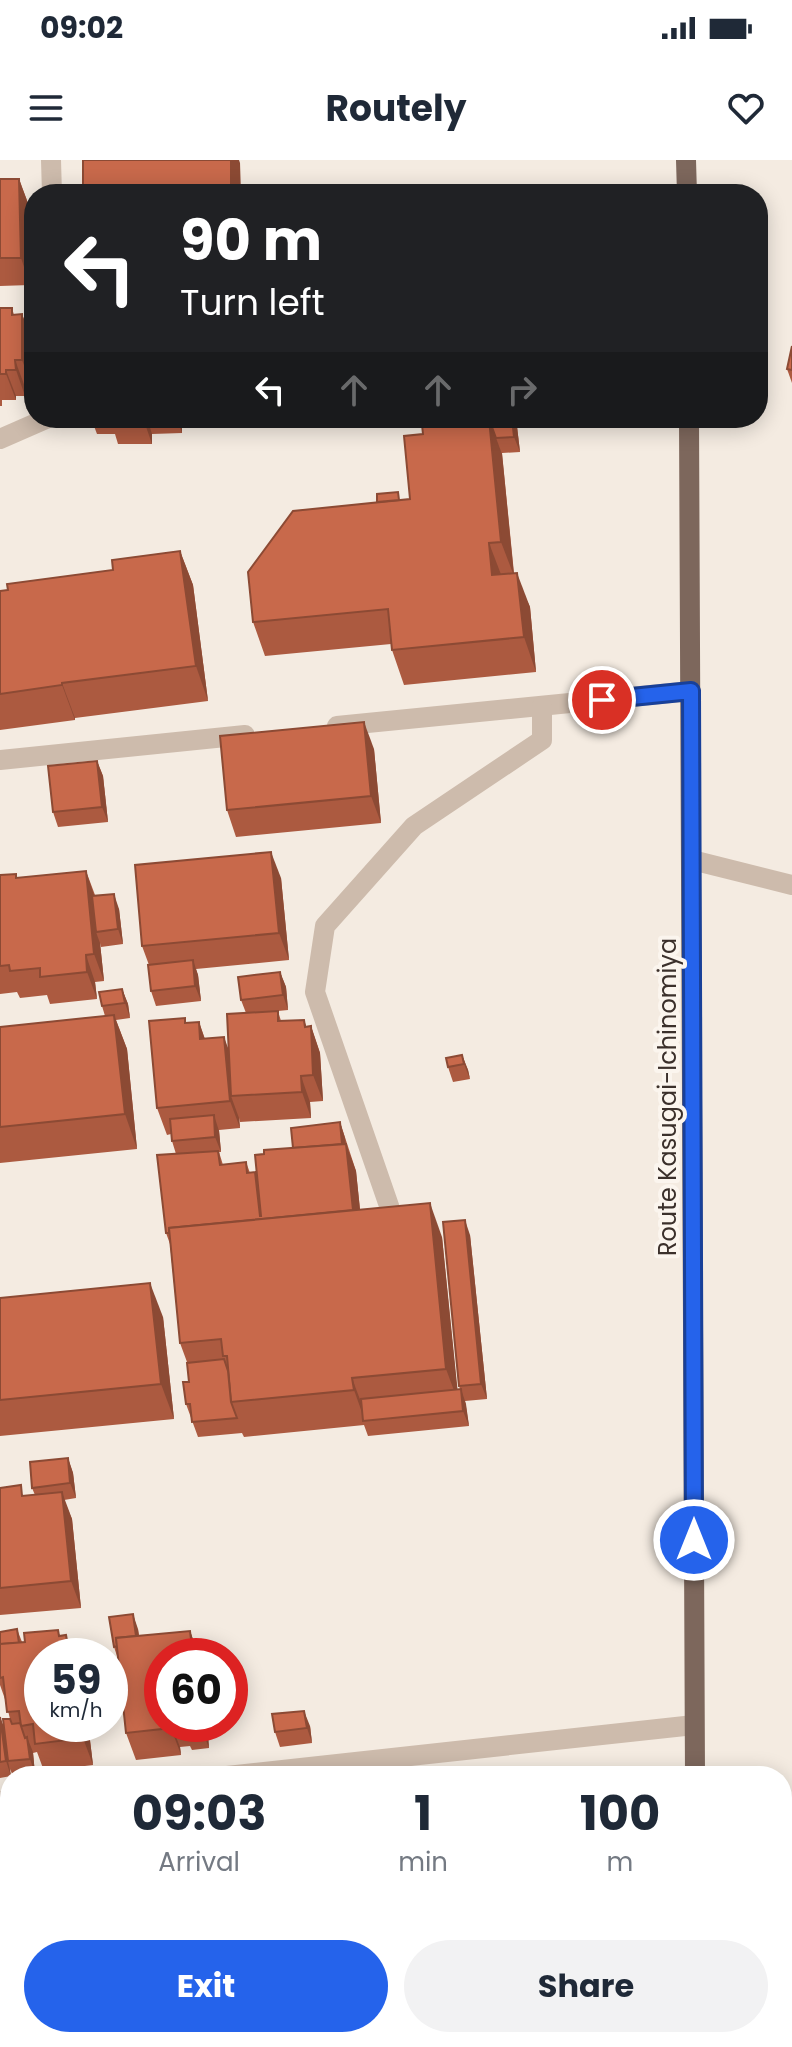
<!DOCTYPE html>
<html lang="en">
<head>
<meta charset="utf-8">
<style>
  body { margin:0; font-family:Poppins,sans-serif; background:#f2f2f3; color:#1f2937; height:100vh; display:flex; flex-direction:column; font-size:30px; white-space:nowrap }
  * { box-sizing:border-box; margin:0 }
  p { font-size:26px; color:#747a83 }
  .icon { flex:none; width:44px; height:44px; fill:none; stroke:currentColor; stroke-width:2; stroke-linecap:round; stroke-linejoin:round }
  .map { position:relative; flex:1; overflow:hidden }
  .side { position:absolute; left:0px; top:1606px; width:792px; height:282px; display:flex; flex-direction:column; background:#fff; border-radius:32px 32px 0 0; box-shadow:0 4px 20px #0003 }
  .side>* { flex:none }
  .banner { position:absolute; left:24px; top:24px; width:744px; height:244px; border-radius:32px; box-shadow:0 4px 20px #0003; background:#202124; color:#fff; overflow:hidden }
  .speed { position:absolute; left:24px; top:1478px; display:flex; gap:16px; font-size:40px; font-weight:700; text-align:center }
  .speed>* { display:grid; place-content:center; width:104px; height:104px; border-radius:50%; background:#fff; box-shadow:0 4px 20px #0003; line-height:1 }
  .speed small { font-size:20px; font-weight:400 }
  .speed .limit { border:12px solid #d22; background:#fff; color:#111 }
  .pin { position:absolute; display:grid; place-items:center; width:68px; height:68px; color:#fff; margin:-34px; border:4px solid #fff; border-radius:50%; box-shadow:0 2px 8px #0007 }
  .me { position:absolute; width:88px; margin:-44px; rotate:0deg; stroke-linejoin:round; filter:drop-shadow(0 0 6px #0008) }
  .turn { display:flex; align-items:center; gap:28px; height:168px; padding:0 24px; font-size:36px }
  .turn .icon { width:104px; height:104px; stroke-width:2.5 }
  .turn b { display:block; font-size:56px; line-height:68px }
  .lanes { display:flex; align-items:center; height:76px; padding:0 24px; background:#0003; justify-content:center; gap:40px; direction:ltr }
  .lanes .off { opacity:.35 }
  .eta { display:flex; justify-content:space-evenly; align-items:center; height:136px; text-align:center }
  .eta b { font-size:48px; font-weight:700; line-height:56px }
  .action { display:flex; gap:16px; margin-top:auto; padding:16px 24px }
  .action a { flex:1; height:92px; border-radius:48px; background:#2563eb; color:#fff; font-size:32px; font-weight:700; line-height:92px; text-align:center }
  .action a+a { background:#f2f2f3; color:#1f2937 }
  .status { display:flex; justify-content:space-between; align-items:center; height:56px; padding:0 40px; background:#fff; direction:ltr }
  .status svg { height:22px; fill:currentColor }
  header { display:flex; justify-content:space-between; align-items:center; height:104px; padding:0 24px; background:#fff; font-size:36px; font-weight:700 }
  .map>svg:first-child { display:block }
</style>
</head>
<body>
<div class="status"><b>09:02</b><svg viewBox="0 0 49 12"><path d="M0 12V9h3v3zM5 12V6h3v6zM10 12V3h3v9zM15 12V0h3v12zM26 1h20v11H26zM47 4h2v5h-2z"/></svg></div>
<header><svg class="icon" aria-label="menu" viewBox="0 0 24 24"><path d="M4 6h16M4 12h16M4 18h16"/></svg>Routely<svg class="icon" aria-label="heart" viewBox="0 0 24 24"><path d="M12 20l-8-8c-3-5 5-10 8-4 3-6 11-1 8 4z"/></svg></header>
<div class="map">
<svg width="792" height="1887" viewBox="0 0 792 1887">
  <rect width="100%" height="100%" fill="#f4ebe1"/>
  <g fill="none" stroke-linecap="round" stroke-linejoin="round">
    <g stroke="#cdbbac" stroke-width="20">
      <path d="M 51,0 L 52,34"/>
      <path d="M 0,279 L 48,258"/>
      <path d="M 337,566 L 691,531"/>
      <path d="M 0,600 L 245,575"/>
      <path d="M 692,700 L 792,725"/>
      <path d="M 396,1066 L 315,832 L 325,766 L 414,666 L 542,580 L 542,546"/>
      <path d="M 227,1616 L 694,1565"/>
      <path d="M 0,1641 L 10,1640"/>
    </g>
    <g stroke="#7d675c" stroke-width="20">
      <path d="M 686,0 L 687,34"/>
      <path d="M 689,258 L 695,1616"/>
      <path d="M 698,1878 L 698,1887"/>
    </g>
  </g>
  <g fill="#ac5a40">
    <path d="M 0,19 L 19,19 L 29,46 L 30,125 L 0,126 Z"/>
    <path d="M 0,148 L 12,148 L 14,155 L 22,154 L 32,181 L 32,227 L 25,227 L 25,236 L 16,236 L 16,240 L 2,240 L 2,246 L 0,246 Z"/>
    <path d="M 792,186 L 792,223 L 787,209 Z"/>
    <path d="M 91,258 L 182,258 L 182,273 L 152,274 L 152,284 L 118,284 L 115,274 L 97,274 Z"/>
    <path d="M 516,258 L 520,292 L 502,293 L 514,413 L 530,447 L 536,512 L 404,525 L 392,490 L 391,484 L 265,496 L 253,462 L 401,340 L 410,339 L 423,274 Z"/>
    <path d="M 180,391 L 193,425 L 208,541 L 75,558 L 75,560 L 0,570 L 0,431 L 113,410 Z"/>
    <path d="M 374,589 L 381,663 L 236,677 L 227,650 Z"/>
    <path d="M 97,601 L 103,616 L 108,662 L 58,667 L 53,652 Z"/>
    <path d="M 86,711 L 95,735 L 119,749 L 123,784 L 101,787 L 100,783 L 104,821 L 95,822 L 97,839 L 50,844 L 47,835 L 20,838 L 17,832 L 0,834 L 0,715 L 16,714 L 17,718 Z"/>
    <path d="M 281,718 L 289,800 L 196,809 L 198,815 L 201,841 L 156,846 L 151,831 L 149,805 L 142,786 Z"/>
    <path d="M 280,812 L 286,827 L 288,850 L 278,851 L 281,861 L 304,860 L 306,867 L 311,866 L 320,893 L 323,941 L 310,942 L 311,958 L 240,962 L 239,958 L 240,968 L 219,970 L 221,992 L 219,992 L 223,1005 L 246,1002 L 250,1013 L 257,1019 L 264,994 L 293,988 L 340,962 L 356,1011 L 360,1049 L 442,1077 L 457,1229 L 460,1229 L 459,1226 L 470,1075 L 487,1239 L 465,1241 L 469,1266 L 368,1276 L 364,1265 L 244,1277 L 242,1273 L 198,1277 L 186,1244 L 189,1222 L 187,1202 L 180,1183 L 170,1084 L 166,1073 L 176,994 L 172,981 L 171,974 L 167,975 L 157,948 L 186,863 L 199,862 L 205,879 L 228,889 L 246,853 L 241,840 Z"/>
    <path d="M 122,829 L 128,844 L 130,858 L 116,860 L 127,889 L 137,989 L 0,1003 L 0,867 L 105,856 L 102,846 Z"/>
    <path d="M 462,895 L 468,910 L 470,919 L 453,922 L 448,907 Z"/>
    <path d="M 0,1138 L 163,1157 L 174,1259 L 0,1276 Z"/>
    <path d="M 68,1298 L 73,1313 L 76,1338 L 64,1340 L 72,1359 L 81,1448 L 0,1455 L 0,1328 L 24,1336 L 35,1335 L 32,1328 Z"/>
    <path d="M 17,1469 L 22,1482 L 66,1475 L 70,1486 L 73,1485 L 77,1496 L 42,1496 L 42,1564 L 88,1564 L 93,1605 L 44,1611 L 37,1592 L 33,1593 L 35,1614 L 13,1616 L 10,1609 L 11,1616 L 0,1618 L 0,1557 L 3,1566 L 10,1559 L 6,1542 L 0,1525 L 0,1472 Z"/>
    <path d="M 138,1469 L 139,1476 L 190,1471 L 199,1496 L 162,1496 L 162,1564 L 207,1564 L 209,1588 L 192,1590 L 190,1586 L 180,1587 L 181,1595 L 136,1600 L 126,1573 L 118,1499 L 114,1487 Z"/>
    <path d="M 310,1566 L 312,1583 L 280,1587 L 275,1572 Z"/>
    <path d="M 0,1640 L 5,1640 L 10,1654 L 10,1695 L 0,1696 Z"/>
    <path d="M 10,1778 L 10,1878 L 27,1878 L 28,1887 L 0,1887 L 0,1779 Z"/>
    <path d="M 273,1878 L 376,1878 L 377,1883 L 373,1883 Z"/>
    <path d="M 402,1878 L 434,1878 L 404,1883 Z"/>
    <path d="M 434,1878 L 454,1878 L 455,1887 L 438,1887 Z"/>
    <path d="M 512,1878 L 587,1878 L 588,1886 L 514,1887 Z"/>
  </g>
  <g fill="#8c4a34">
    <path d="M 231,0 L 239,0 L 240,3 L 241,34 L 231,34 Z"/>
    <path d="M 19,19 L 29,46 L 30,125 L 21,98 Z"/>
    <path d="M 22,154 L 32,181 L 32,227 L 22,200 Z"/>
    <path d="M 15,200 L 25,227 L 25,236 L 16,210 Z"/>
    <path d="M 6,210 L 16,236 L 16,240 L 6,214 Z"/>
    <path d="M 143,258 L 147,258 L 152,274 L 152,284 Z"/>
    <path d="M 177,258 L 182,258 L 182,273 Z"/>
    <path d="M 512,258 L 516,258 L 520,292 L 514,277 Z"/>
    <path d="M 489,259 L 502,294 L 514,416 L 501,382 Z"/>
    <path d="M 489,383 L 502,417 L 492,415 Z"/>
    <path d="M 180,391 L 193,425 L 208,541 L 196,506 Z"/>
    <path d="M 517,413 L 530,447 L 536,512 L 524,477 Z"/>
    <path d="M 62,523 L 75,558 L 75,560 L 62,525 Z"/>
    <path d="M 364,562 L 374,589 L 381,663 L 371,636 Z"/>
    <path d="M 97,601 L 103,616 L 108,662 L 102,647 Z"/>
    <path d="M 271,692 L 281,718 L 289,800 L 279,773 Z"/>
    <path d="M 86,711 L 95,738 L 96,772 L 100,783 L 104,821 L 94,794 Z"/>
    <path d="M 114,734 L 119,749 L 123,784 L 118,769 Z"/>
    <path d="M 86,795 L 95,822 L 97,839 L 87,812 Z"/>
    <path d="M 193,800 L 198,815 L 201,841 L 195,826 Z"/>
    <path d="M 280,812 L 286,827 L 288,850 L 283,835 Z"/>
    <path d="M 122,829 L 128,844 L 130,858 L 125,843 Z"/>
    <path d="M 114,855 L 127,889 L 137,989 L 125,954 Z"/>
    <path d="M 304,860 L 311,880 L 311,866 L 320,893 L 323,941 L 313,915 Z"/>
    <path d="M 199,862 L 208,889 L 200,879 Z"/>
    <path d="M 224,877 L 234,904 L 231,936 L 239,958 L 240,968 L 230,941 Z"/>
    <path d="M 462,895 L 468,910 L 470,919 L 464,904 Z"/>
    <path d="M 301,916 L 310,942 L 311,958 L 302,932 Z"/>
    <path d="M 214,955 L 219,971 L 221,992 L 215,977 Z"/>
    <path d="M 340,962 L 345,978 L 348,1002 L 342,987 Z"/>
    <path d="M 346,984 L 356,1011 L 363,1080 L 353,1053 Z"/>
    <path d="M 430,1043 L 442,1077 L 459,1244 L 446,1209 Z"/>
    <path d="M 465,1060 L 470,1075 L 487,1239 L 481,1224 Z"/>
    <path d="M 150,1123 L 163,1157 L 174,1259 L 161,1224 Z"/>
    <path d="M 352,1218 L 365,1253 L 365,1261 L 354,1230 Z"/>
    <path d="M 461,1229 L 466,1244 L 469,1266 L 463,1251 Z"/>
    <path d="M 68,1298 L 73,1313 L 76,1338 L 70,1323 Z"/>
    <path d="M 62,1332 L 72,1359 L 81,1448 L 71,1421 Z"/>
    <path d="M 133,1454 L 138,1469 L 142,1499 L 137,1484 Z"/>
    <path d="M 190,1471 L 199,1496 L 193,1496 Z"/>
    <path d="M 304,1551 L 310,1566 L 312,1583 L 307,1568 Z"/>
    <path d="M 0,1557 L 6,1572 L 8,1601 L 11,1616 L 6,1601 Z"/>
    <path d="M 82,1564 L 88,1564 L 93,1605 L 83,1578 Z"/>
    <path d="M 171,1564 L 180,1587 L 181,1595 L 171,1568 Z"/>
    <path d="M 200,1564 L 207,1564 L 209,1588 Z"/>
    <path d="M 27,1577 L 33,1592 L 35,1614 L 30,1599 Z"/>
    <path d="M 5,1640 L 10,1654 L 10,1675 L 7,1668 Z"/>
    <path d="M 23,1878 L 27,1878 L 28,1887 L 26,1887 Z"/>
    <path d="M 207,1878 L 211,1878 L 212,1887 L 208,1887 Z"/>
    <path d="M 366,1878 L 371,1878 L 374,1887 L 367,1887 Z"/>
  </g>
  <g fill="#c8694b" stroke="#8c4a34" stroke-width="2">
    <rect x="83" y="0" width="148" height="34"/>
    <path d="M 0,19 L 19,19 L 21,98 L 0,98 Z"/>
    <path d="M 384,26 L 490,28 L 490,34 L 384,34 Z"/>
    <path d="M 0,148 L 12,148 L 12,155 L 22,154 L 22,200 L 15,200 L 16,210 L 6,210 L 6,214 L 0,214 Z"/>
    <path d="M 792,186 L 792,210 L 787,209 Z"/>
    <path d="M 436,258 L 512,258 L 514,277 L 496,278 L 489,259 L 436,264 Z"/>
    <path d="M 489,259 L 501,382 L 489,383 L 492,415 L 517,413 L 524,477 L 392,490 L 388,449 L 253,462 L 248,412 L 293,351 L 410,339 L 404,276 L 423,274 L 422,265 Z"/>
    <path d="M 398,332 L 399,340 L 377,342 L 377,334 Z"/>
    <path d="M 180,391 L 196,506 L 62,523 L 62,525 L 0,534 L 0,431 L 8,430 L 7,424 L 113,410 L 112,400 Z"/>
    <path d="M 364,562 L 371,636 L 227,650 L 220,576 Z"/>
    <path d="M 97,601 L 102,647 L 53,652 L 48,606 Z"/>
    <path d="M 271,692 L 279,773 L 142,786 L 135,705 Z"/>
    <path d="M 86,711 L 94,794 L 86,795 L 87,812 L 40,817 L 40,808 L 10,811 L 9,805 L 0,806 L 0,715 L 16,714 L 16,718 Z"/>
    <path d="M 114,734 L 118,769 L 96,772 L 92,736 Z"/>
    <path d="M 193,800 L 195,826 L 151,831 L 148,805 Z"/>
    <path d="M 280,812 L 283,835 L 241,840 L 238,817 Z"/>
    <path d="M 122,829 L 125,843 L 102,846 L 99,832 Z"/>
    <path d="M 278,851 L 278,861 L 304,860 L 305,867 L 311,866 L 313,915 L 301,916 L 302,932 L 231,936 L 227,854 Z"/>
    <path d="M 114,855 L 125,954 L 0,967 L 0,867 Z"/>
    <path d="M 185,858 L 185,863 L 199,862 L 200,879 L 224,877 L 230,941 L 157,948 L 149,861 Z"/>
    <path d="M 462,895 L 464,904 L 448,907 L 446,898 Z"/>
    <path d="M 214,955 L 215,977 L 172,981 L 170,959 Z"/>
    <path d="M 340,962 L 342,984 L 293,988 L 291,968 Z"/>
    <path d="M 346,984 L 353,1050 L 169,1068 L 169,1073 L 166,1073 L 157,995 L 218,991 L 220,1005 L 246,1002 L 247,1013 L 255,1012 L 260,1056 L 261,1056 L 255,995 L 264,994 L 264,990 Z"/>
    <path d="M 430,1043 L 446,1209 L 352,1218 L 354,1230 L 231,1242 L 227,1196 L 223,1196 L 221,1179 L 180,1183 L 169,1068 Z"/>
    <path d="M 465,1060 L 481,1224 L 459,1226 L 443,1062 Z"/>
    <path d="M 150,1123 L 161,1224 L 0,1240 L 0,1138 Z"/>
    <path d="M 224,1199 L 228,1211 L 231,1242 L 237,1258 L 192,1262 L 190,1244 L 186,1244 L 183,1222 L 189,1222 L 187,1203 Z"/>
    <path d="M 461,1229 L 463,1251 L 363,1261 L 361,1239 Z"/>
    <path d="M 68,1298 L 70,1323 L 32,1328 L 30,1302 Z"/>
    <path d="M 21,1325 L 22,1336 L 62,1332 L 71,1421 L 0,1428 L 0,1328 Z"/>
    <path d="M 133,1454 L 136,1476 L 116,1478 L 117,1486 L 114,1487 L 109,1457 Z"/>
    <path d="M 17,1469 L 19,1483 L 0,1484 L 0,1472 Z"/>
    <path d="M 58,1470 L 59,1476 L 66,1475 L 68,1486 L 73,1485 L 75,1496 L 42,1496 L 42,1564 L 82,1564 L 83,1578 L 35,1584 L 33,1564 L 21,1566 L 19,1551 L 7,1552 L 3,1517 L 0,1518 L 0,1484 L 25,1482 L 24,1473 Z"/>
    <path d="M 190,1471 L 193,1496 L 162,1496 L 162,1564 L 171,1564 L 171,1568 L 126,1573 L 116,1478 Z"/>
    <path d="M 304,1551 L 307,1568 L 275,1572 L 272,1554 Z"/>
    <path d="M 0,1557 L 6,1601 L 0,1602 Z"/>
    <path d="M 3,1559 L 10,1559 L 12,1564 L 20,1563 L 25,1578 L 27,1577 L 30,1599 L 8,1601 Z"/>
    <path d="M 0,1640 L 5,1640 L 7,1668 L 0,1668 Z"/>
    <path d="M 10,1778 L 10,1867 L 0,1868 L 0,1779 Z"/>
    <path d="M 190,1878 L 207,1878 L 208,1887 L 191,1887 Z"/>
    <path d="M 273,1878 L 366,1878 L 367,1887 L 275,1887 Z"/>
    <path d="M 512,1878 L 547,1878 L 513,1884 Z"/>
  </g>
  <g fill="none" stroke-linecap="round" stroke-linejoin="round">
    <defs>
      <path id="route" d="M 602,540 L 691,531 L 694,1380"/>
    </defs>
    <use href="#route" stroke="#184099" stroke-width="20"/>
    <use href="#route" stroke="#2563eb" stroke-width="14"/>
  </g>
  <g text-anchor="middle" dominant-baseline="central" stroke-width="8" stroke-linejoin="round" paint-order="stroke">
    <g font-size="24" fill="#3b302b" stroke="#fbf5ee">
      <text transform="translate(667 937) rotate(-90)">Route Kasugai-Ichinomiya</text>
    </g>
  </g>
</svg>
<div class="speed"><div>59<small>km/h</small></div><div class="limit">60</div></div>
<div class="pin" style="left:602px;top:540px;background:#d93025"><svg class="icon" aria-label="arrive" viewBox="0 0 24 24"><path d="M6 21V4h12l-3 4 3 4H6"/></svg></div>
<svg class="me" style="left:694px;top:1380px" viewBox="-20 -20 40 40"><circle r="17" fill="#2563eb" stroke="#fff" stroke-width="3"/><path d="M0-11L8 9 0 5-8 9z" fill="#fff"/></svg>
<div class="banner">
<div class="turn"><svg class="icon" aria-label="left" viewBox="0 0 24 24"><path d="M17 20v-9H6M10 6l-5 5 5 5"/></svg><div><b>90 m</b>Turn left</div></div>
<div class="lanes"><svg class="icon" aria-label="left" viewBox="0 0 24 24"><path d="M17 20v-9H6M10 6l-5 5 5 5"/></svg><svg class="icon off" aria-label="ahead" viewBox="0 0 24 24"><path d="M12 20V5M6 11l6-6 6 6"/></svg><svg class="icon off" aria-label="ahead" viewBox="0 0 24 24"><path d="M12 20V5M6 11l6-6 6 6"/></svg><svg class="icon off" aria-label="right" viewBox="0 0 24 24"><path d="M7 20v-9h11M14 6l5 5-5 5"/></svg></div>
</div>
<section class="side">
<div class="eta">
<div><b>09:03</b><p>Arrival</p></div>
<div><b>1</b><p>min</p></div>
<div><b>100</b><p>m</p></div>
</div>
<div class="action"><a>Exit</a><a>Share</a></div>
</section>
</div>
</body>
</html>
